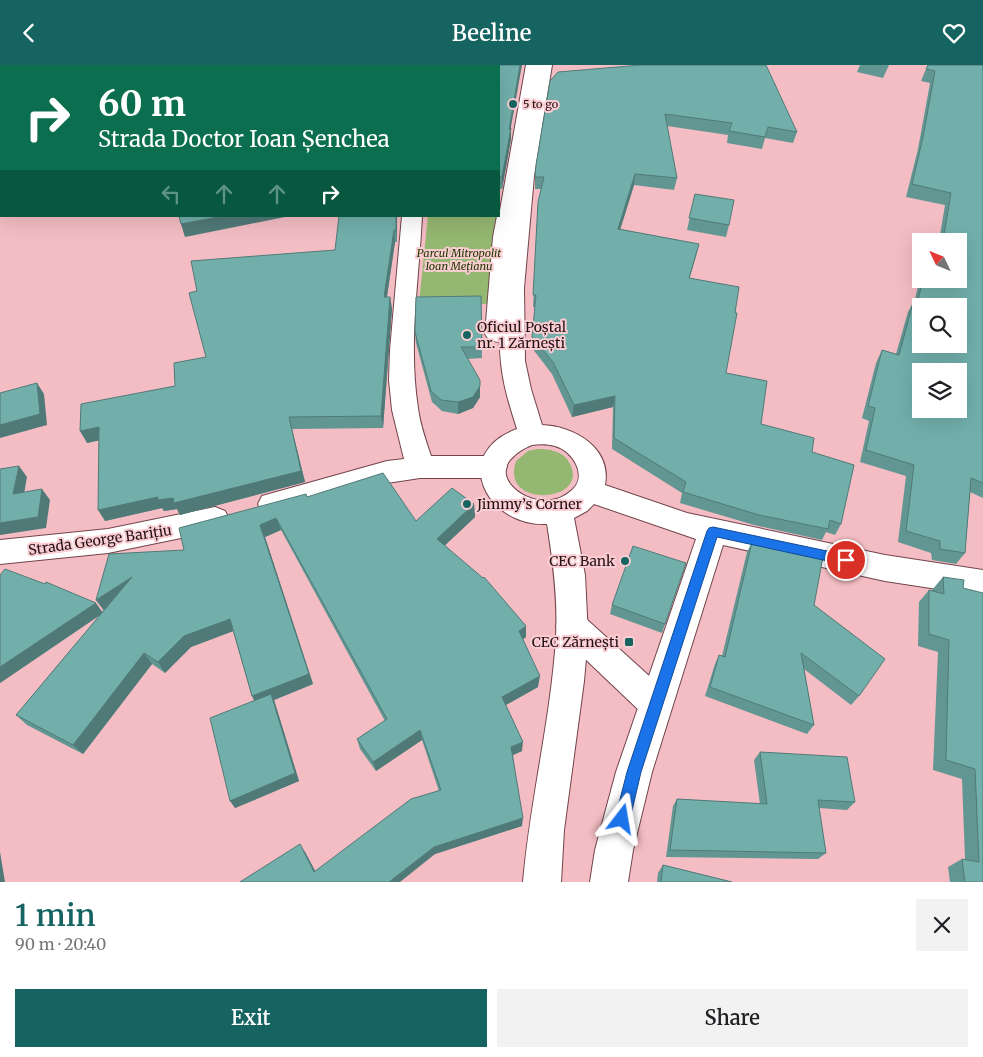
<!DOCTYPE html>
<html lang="en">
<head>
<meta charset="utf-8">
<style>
  body { margin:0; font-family:Merriweather,serif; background:#f2f2f2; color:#202124; height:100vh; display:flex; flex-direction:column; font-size:19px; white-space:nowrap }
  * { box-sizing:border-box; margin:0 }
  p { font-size:16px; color:#757577 }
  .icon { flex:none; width:28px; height:28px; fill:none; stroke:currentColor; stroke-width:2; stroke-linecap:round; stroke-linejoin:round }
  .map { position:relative; height:817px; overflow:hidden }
  .drawer { display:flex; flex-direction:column; background:#fff; flex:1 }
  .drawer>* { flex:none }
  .banner { position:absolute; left:0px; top:0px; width:500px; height:152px; box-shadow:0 5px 20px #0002; background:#0b6e4f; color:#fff; overflow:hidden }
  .needle { width:32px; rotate:313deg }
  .buttons { position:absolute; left:912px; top:168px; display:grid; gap:10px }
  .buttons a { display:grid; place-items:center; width:55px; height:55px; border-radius:0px; background:#fff; box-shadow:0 5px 20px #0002; font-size:25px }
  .pin { position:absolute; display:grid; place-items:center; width:42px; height:42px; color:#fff; margin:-21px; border:2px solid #fff; border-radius:50%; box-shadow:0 1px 5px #0007 }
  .me { position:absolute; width:55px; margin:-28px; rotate:14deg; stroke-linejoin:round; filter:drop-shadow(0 0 4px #0008) }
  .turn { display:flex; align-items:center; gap:18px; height:105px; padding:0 15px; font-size:22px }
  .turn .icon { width:65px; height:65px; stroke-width:2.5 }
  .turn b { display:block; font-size:35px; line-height:42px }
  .lanes { display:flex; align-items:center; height:48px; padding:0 15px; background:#0003; justify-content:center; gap:25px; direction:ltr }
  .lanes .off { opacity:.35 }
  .round { display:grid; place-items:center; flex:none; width:52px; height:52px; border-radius:0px; background:#f2f2f2 }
  .headline { display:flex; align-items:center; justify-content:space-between; height:85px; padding:0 15px }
  h1 { font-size:30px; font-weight:600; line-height:38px; color:#166461 }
  .action { display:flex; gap:10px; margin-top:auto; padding:10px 15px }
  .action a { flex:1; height:58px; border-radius:0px; background:#166461; color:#fff; font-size:20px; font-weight:600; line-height:58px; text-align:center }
  .action a+a { background:#f2f2f2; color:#202124 }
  header { display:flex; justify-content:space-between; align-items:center; height:65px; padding:0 15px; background:#166461; color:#fff; font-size:22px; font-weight:600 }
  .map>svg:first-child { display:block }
</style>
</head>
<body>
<header><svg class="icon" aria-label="back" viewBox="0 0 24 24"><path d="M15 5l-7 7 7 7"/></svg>Beeline<svg class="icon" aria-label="heart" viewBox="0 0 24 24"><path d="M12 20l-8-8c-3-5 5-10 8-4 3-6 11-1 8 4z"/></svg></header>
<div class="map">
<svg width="983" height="817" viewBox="0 0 983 817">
  <rect width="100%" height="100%" fill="#f3bdc3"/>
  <g fill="#94b771">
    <path d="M 428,151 L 499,151 L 490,239 L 419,238 Z"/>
    <path d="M 537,384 C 550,384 564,386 570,399 C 590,438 499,444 516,396 L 528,386 Z"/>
  </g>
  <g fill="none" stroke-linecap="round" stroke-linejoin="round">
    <defs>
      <g id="minor">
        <path d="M 526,0 L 542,0 L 515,172 L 509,261 L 520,263 L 524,269 L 520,275 C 509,278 500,278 489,275 L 485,269 L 493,172 L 497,151 L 499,151 Z"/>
        <path d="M 402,151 L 422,151 C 419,214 408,280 418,343 C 420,359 426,376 431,391 L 493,391 L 503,394 L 507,402 L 503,410 L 493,413 L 420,413 L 387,418 L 272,450 L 262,447 L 258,439 L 262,431 L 387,396 L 404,394 L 392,345 L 389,315 L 390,285 Z"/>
        <path d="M 215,442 L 225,446 L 229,454 L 225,462 L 215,466 L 108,488 L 0,499 L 0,475 L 108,464 Z"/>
        <path d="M 572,547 L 583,551 L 668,628 L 673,639 L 668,650 L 656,655 L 644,650 L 561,571 L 556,561 L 561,551 Z"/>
      </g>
      <path id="major" d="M 536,0 L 552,0 L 534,111 L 524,223 L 525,296 L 531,324 L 542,360 C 574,361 612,383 605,420 L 687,448 L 885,490 L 983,505 L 983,531 L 885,516 L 723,480 L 652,707 L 633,785 L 628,817 L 590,817 L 595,785 L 616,707 L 696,474 L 594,439 L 587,446 L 574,453 L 585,510 L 588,571 L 584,616 L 564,765 L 561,817 L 523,817 C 530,735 551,654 556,572 C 558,534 553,496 547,459 C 487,462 449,389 517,364 C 510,342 503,320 501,298 C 498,269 500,239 503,210 C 508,139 521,69 536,0 ZM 532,380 C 539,379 548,379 555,381 C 573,386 588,411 572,425 C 543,453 490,419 510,395 C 516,388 524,383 532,380 Z"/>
    </defs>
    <use href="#minor" stroke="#72444b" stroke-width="2"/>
    <use href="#major" stroke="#72444b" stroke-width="2"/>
    <use href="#minor" fill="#fff" fill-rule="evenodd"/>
    <use href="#major" fill="#fff" fill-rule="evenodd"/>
  </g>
  <g fill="#629693">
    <path d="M 641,0 L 797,67 L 793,78 L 765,73 L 762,84 L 727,78 L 728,70 L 667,61 L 677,113 L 674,125 L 634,120 L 620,164 L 699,179 L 689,214 L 726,308 L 761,359 L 812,387 L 841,459 L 835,470 L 826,467 L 822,475 L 754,460 L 680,438 L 682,428 L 612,384 L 613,342 L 572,352 L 552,309 L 532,283 L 535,242 L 533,242 L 538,137 L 541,124 L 535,124 L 535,112 Z"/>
    <path d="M 860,0 L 889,0 L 883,13 L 857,7 Z"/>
    <path d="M 983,0 L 983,433 L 970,427 L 965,488 L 956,499 L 932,495 L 931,488 L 898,477 L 906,411 L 860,397 L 869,356 L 862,353 L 876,298 L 882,285 L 896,289 L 908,247 L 915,234 L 921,209 L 921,214 L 959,214 L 959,176 L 939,176 L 945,140 L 906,132 L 918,84 L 930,18 L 921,16 L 926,4 Z"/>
    <path d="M 499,1 L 511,63 L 511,74 L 502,124 L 499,124 Z"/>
    <path d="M 695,129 L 729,160 L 726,172 L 687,165 Z"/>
    <path d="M 397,151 L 397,177 L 395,177 L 387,232 L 390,232 L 392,244 L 383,363 L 292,364 L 305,417 L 180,450 L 177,444 L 164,446 L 162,443 L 105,456 L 99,375 L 87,378 L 175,321 L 206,292 L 197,226 L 335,185 Z"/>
    <path d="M 481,231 L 482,293 L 467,294 L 480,321 L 480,332 L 473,343 L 458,349 L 442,346 L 432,337 L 416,278 L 415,267 Z"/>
    <path d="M 307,432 L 416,456 L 474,439 L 475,452 L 445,480 L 526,572 L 523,574 L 538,622 L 506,640 L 522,686 L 513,690 L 522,761 L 435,789 L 240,817 L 305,787 L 315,806 L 439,726 L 422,675 L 376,706 L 360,684 L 357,674 L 385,656 L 281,465 L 265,472 L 313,619 L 274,635 L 299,716 L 235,743 L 254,635 L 252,631 L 233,566 L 191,582 L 165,608 L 152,599 L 83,689 L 27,660 L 16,650 L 100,550 L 0,618 L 0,510 L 103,547 L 104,545 L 96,535 L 184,485 Z"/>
    <path d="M 752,477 L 814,540 L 859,631 L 851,640 L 804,604 L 814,660 L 807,669 L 705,631 L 715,599 L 719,590 L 722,591 L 747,487 Z"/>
    <path d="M 686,498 L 662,568 L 610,549 L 612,540 Z"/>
    <path d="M 943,512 L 963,523 L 983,817 L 950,817 L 948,802 L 962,794 L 965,794 L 962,714 L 933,705 L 938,587 L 918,581 L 919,537 L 929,525 L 932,525 Z"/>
    <path d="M 760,687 L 855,737 L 847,745 L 819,743 L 826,788 L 818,794 L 666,792 L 673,741 L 677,734 L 760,739 L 754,695 Z"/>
    <path d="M 663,800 L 732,817 L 657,817 L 658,808 Z"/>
  </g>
  <g fill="#507a78">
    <path d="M 369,0 L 378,0 L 377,1 L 370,1 Z"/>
    <path d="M 520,0 L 522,0 L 510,67 L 511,63 L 511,74 L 502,124 L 502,112 L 509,65 Z"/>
    <rect x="0" y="28" width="1" height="12"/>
    <path d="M 635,109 L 634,120 L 617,175 L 618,164 Z"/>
    <path d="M 223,151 L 290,151 L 185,172 L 181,159 Z"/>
    <path d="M 396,151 L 397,151 L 397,177 L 396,165 Z"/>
    <path d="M 394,165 L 395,177 L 385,244 L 384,232 Z"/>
    <path d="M 699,179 L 696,191 L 686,225 L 689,213 Z"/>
    <path d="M 390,232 L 392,244 L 383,363 L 381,351 Z"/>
    <path d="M 37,318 L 44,329 L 47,360 L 0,373 L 0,360 Z"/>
    <path d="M 480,321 L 480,332 L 473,343 L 458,349 L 458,337 Z"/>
    <path d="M 615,331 L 613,342 L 572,352 L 574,340 Z"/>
    <path d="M 289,352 L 305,417 L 180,450 L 177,444 L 164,446 L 162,443 L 105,456 L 98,445 L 158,432 Z"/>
    <path d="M 99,362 L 106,374 L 87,378 L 80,366 Z"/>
    <path d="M 19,401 L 27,412 L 22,440 L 13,429 Z"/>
    <path d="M 42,424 L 50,435 L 46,463 L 0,470 L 0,458 Z"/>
    <path d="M 474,439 L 475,452 L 439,486 L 437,474 Z"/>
    <path d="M 276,453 L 281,465 L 265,472 L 313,619 L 274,635 L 299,716 L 235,743 L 230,736 L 257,641 L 252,631 L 260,460 Z"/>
    <path d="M 132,512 L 105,547 L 96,535 Z"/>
    <path d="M 96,538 L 103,548 L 0,618 L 0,602 Z"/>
    <path d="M 230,554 L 236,565 L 191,582 L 165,608 L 158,597 L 184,571 Z"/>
    <path d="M 526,561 L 526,572 L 519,577 L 519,566 Z"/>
    <path d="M 144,588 L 152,599 L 83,689 L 73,680 Z"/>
    <path d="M 540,611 L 538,622 L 502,642 L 502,632 Z"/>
    <path d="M 420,665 L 422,675 L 376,706 L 373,697 Z"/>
    <path d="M 523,677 L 522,686 L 511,691 L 511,682 Z"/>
    <path d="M 523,753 L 522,761 L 435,789 L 400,817 L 389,817 L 434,782 Z"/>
    <path d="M 300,779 L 305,787 L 319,813 L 314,807 Z"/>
    <path d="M 0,787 L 5,817 L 0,817 Z"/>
  </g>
  <g fill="#72afab" stroke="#507a78" fill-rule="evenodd">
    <path d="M 0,0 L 12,0 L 12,1 L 1,1 L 1,28 L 0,28 Z"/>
    <path d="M 190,0 L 369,0 L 370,1 L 190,1 Z"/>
    <path d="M 475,0 L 520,0 L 509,65 L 511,63 L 502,112 L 499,112 L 499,1 L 475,1 Z"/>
    <path d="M 641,0 L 766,0 L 797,67 L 768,62 L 765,72 L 729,66 L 732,58 L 665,49 L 677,113 L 635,109 L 618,164 L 699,179 L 689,213 L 739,222 L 735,248 L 737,248 L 726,308 L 767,316 L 761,359 L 814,373 L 812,387 L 854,400 L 841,459 L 830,455 L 828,464 L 759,450 L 683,427 L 686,417 L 614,373 L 615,331 L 574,340 L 553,297 L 532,272 L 536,230 L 533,230 L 538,137 L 544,112 L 535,112 L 536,100 L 550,16 L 558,7 Z"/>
    <path d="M 928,0 L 983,0 L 983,418 L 971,413 L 965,488 L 940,484 L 940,476 L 906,466 L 914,400 L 866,385 L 875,343 L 868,341 L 882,285 L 899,290 L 914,234 L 918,235 L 923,214 L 959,214 L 959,176 L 943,176 L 951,128 L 912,119 L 923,72 L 935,6 L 926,4 ZM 921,241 L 959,241 L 959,279 L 921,279 ZM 921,306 L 959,306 L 959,344 L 921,344 Z"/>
    <path d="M 695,129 L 734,135 L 729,160 L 689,153 Z"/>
    <path d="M 179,151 L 223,151 L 181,159 Z"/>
    <path d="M 339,151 L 396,151 L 396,165 L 394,165 L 384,232 L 390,232 L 381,351 L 289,352 L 301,406 L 174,438 L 173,433 L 157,435 L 158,432 L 98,445 L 99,362 L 80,366 L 81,339 L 175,321 L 174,298 L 206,292 L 189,228 L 197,226 L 191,196 L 335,185 Z"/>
    <path d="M 481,231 L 482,282 L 461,282 L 480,315 L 480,321 L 473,332 L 458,337 L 441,335 L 431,326 L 415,267 L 416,232 Z"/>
    <path d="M 37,318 L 40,349 L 0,360 L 0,328 Z"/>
    <path d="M 19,401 L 13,429 L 42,424 L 38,452 L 0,458 L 0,404 Z"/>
    <path d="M 383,408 L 416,456 L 452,423 L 474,439 L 437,474 L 483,513 L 484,512 L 526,561 L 519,566 L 540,611 L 502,632 L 523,677 L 511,682 L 523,753 L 434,782 L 389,817 L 240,817 L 300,779 L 314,807 L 411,734 L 441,725 L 420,665 L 373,697 L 357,674 L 387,654 L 276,453 L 260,460 L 309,609 L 252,631 L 230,554 L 184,571 L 158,597 L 144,588 L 73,680 L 16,650 L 132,512 L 96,535 L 109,489 L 184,485 L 179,463 L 306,429 L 307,432 Z"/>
    <path d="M 752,477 L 823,492 L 814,540 L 885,594 L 859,631 L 801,588 L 814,660 L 710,622 L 719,590 L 725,592 Z"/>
    <path d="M 633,481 L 686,498 L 665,559 L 612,540 Z"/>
    <path d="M 5,504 L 45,519 L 46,517 L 96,538 L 0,602 L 0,510 Z"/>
    <path d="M 943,512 L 964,515 L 963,523 L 983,528 L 983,817 L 965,817 L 962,794 L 979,797 L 975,704 L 946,695 L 949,575 L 929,569 L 929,525 L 944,529 Z"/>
    <path d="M 271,629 L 295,708 L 230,736 L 210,653 Z"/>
    <path d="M 760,687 L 847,692 L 855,737 L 818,735 L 826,788 L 670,785 L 677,734 L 767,739 Z"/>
    <path d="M 663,800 L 732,817 L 661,817 Z"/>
  </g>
  <path fill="#1a73e8" stroke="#114b97" d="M 713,462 L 846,490 L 851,491 L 853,495 L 851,499 L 846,500 L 717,472 L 641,707 L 630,754 L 628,759 L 622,762 L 617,759 L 615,754 L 627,707 L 707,466 L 709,463 Z"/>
  <g fill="#166461" stroke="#facdd2" stroke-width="2">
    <circle cx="513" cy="39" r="5"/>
    <circle cx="467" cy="270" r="5"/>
    <circle cx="467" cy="439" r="5"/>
    <circle cx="625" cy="496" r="5"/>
    <rect x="624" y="572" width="10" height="10" rx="2.5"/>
  </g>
  <g text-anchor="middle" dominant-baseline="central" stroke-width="4" stroke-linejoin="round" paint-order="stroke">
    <g font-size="11" fill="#231114" stroke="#facdd2" text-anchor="start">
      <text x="523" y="39">5 to go</text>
    </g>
    <g font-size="11" font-style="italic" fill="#203701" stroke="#facdd2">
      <text x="459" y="188">Parcul Mitropolit<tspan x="459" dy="13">Ioan Mețianu</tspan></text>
    </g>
    <g font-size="14" fill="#231114" stroke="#facdd2" text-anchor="start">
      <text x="477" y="262">Oficiul Poștal<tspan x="477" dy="16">nr. 1 Zărnești</tspan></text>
      <text x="477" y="439">Jimmy’s Corner</text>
      <text x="615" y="496" text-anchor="end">CEC Bank</text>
      <text x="619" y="577" text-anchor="end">CEC Zărnești</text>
    </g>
    <g font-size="14" fill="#231114" stroke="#facdd2">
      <text transform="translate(100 475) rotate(-8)">Strada George Barițiu</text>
    </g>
  </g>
</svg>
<div class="buttons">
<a><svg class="needle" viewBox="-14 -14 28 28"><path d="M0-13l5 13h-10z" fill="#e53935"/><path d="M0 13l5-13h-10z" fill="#757577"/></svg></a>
<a><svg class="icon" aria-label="search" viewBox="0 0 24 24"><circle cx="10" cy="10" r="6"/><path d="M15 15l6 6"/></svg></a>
<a><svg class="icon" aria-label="layers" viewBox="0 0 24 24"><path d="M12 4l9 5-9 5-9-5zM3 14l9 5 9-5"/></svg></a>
</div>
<div class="pin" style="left:846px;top:495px;background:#d93025"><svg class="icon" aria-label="arrive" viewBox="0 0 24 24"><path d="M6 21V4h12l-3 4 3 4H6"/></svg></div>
<svg class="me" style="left:622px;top:754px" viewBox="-20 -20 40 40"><path d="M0-17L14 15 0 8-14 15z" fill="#1a73e8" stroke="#fff" stroke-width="4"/></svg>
<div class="banner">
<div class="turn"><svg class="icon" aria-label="right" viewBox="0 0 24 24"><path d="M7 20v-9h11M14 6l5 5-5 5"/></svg><div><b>60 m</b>Strada Doctor Ioan Șenchea</div></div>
<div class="lanes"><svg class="icon off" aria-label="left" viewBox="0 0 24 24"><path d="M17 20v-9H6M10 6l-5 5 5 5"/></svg><svg class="icon off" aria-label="ahead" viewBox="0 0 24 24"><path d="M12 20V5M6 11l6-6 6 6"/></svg><svg class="icon off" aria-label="ahead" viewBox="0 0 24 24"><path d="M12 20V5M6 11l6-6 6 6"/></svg><svg class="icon" aria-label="right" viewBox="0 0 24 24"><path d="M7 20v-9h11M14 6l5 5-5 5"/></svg></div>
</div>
</div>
<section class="drawer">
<div class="headline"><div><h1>1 min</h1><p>90 m · 20:40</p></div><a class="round"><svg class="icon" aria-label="close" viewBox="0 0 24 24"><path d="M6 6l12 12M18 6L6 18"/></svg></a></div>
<div class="action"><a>Exit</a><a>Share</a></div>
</section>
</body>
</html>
